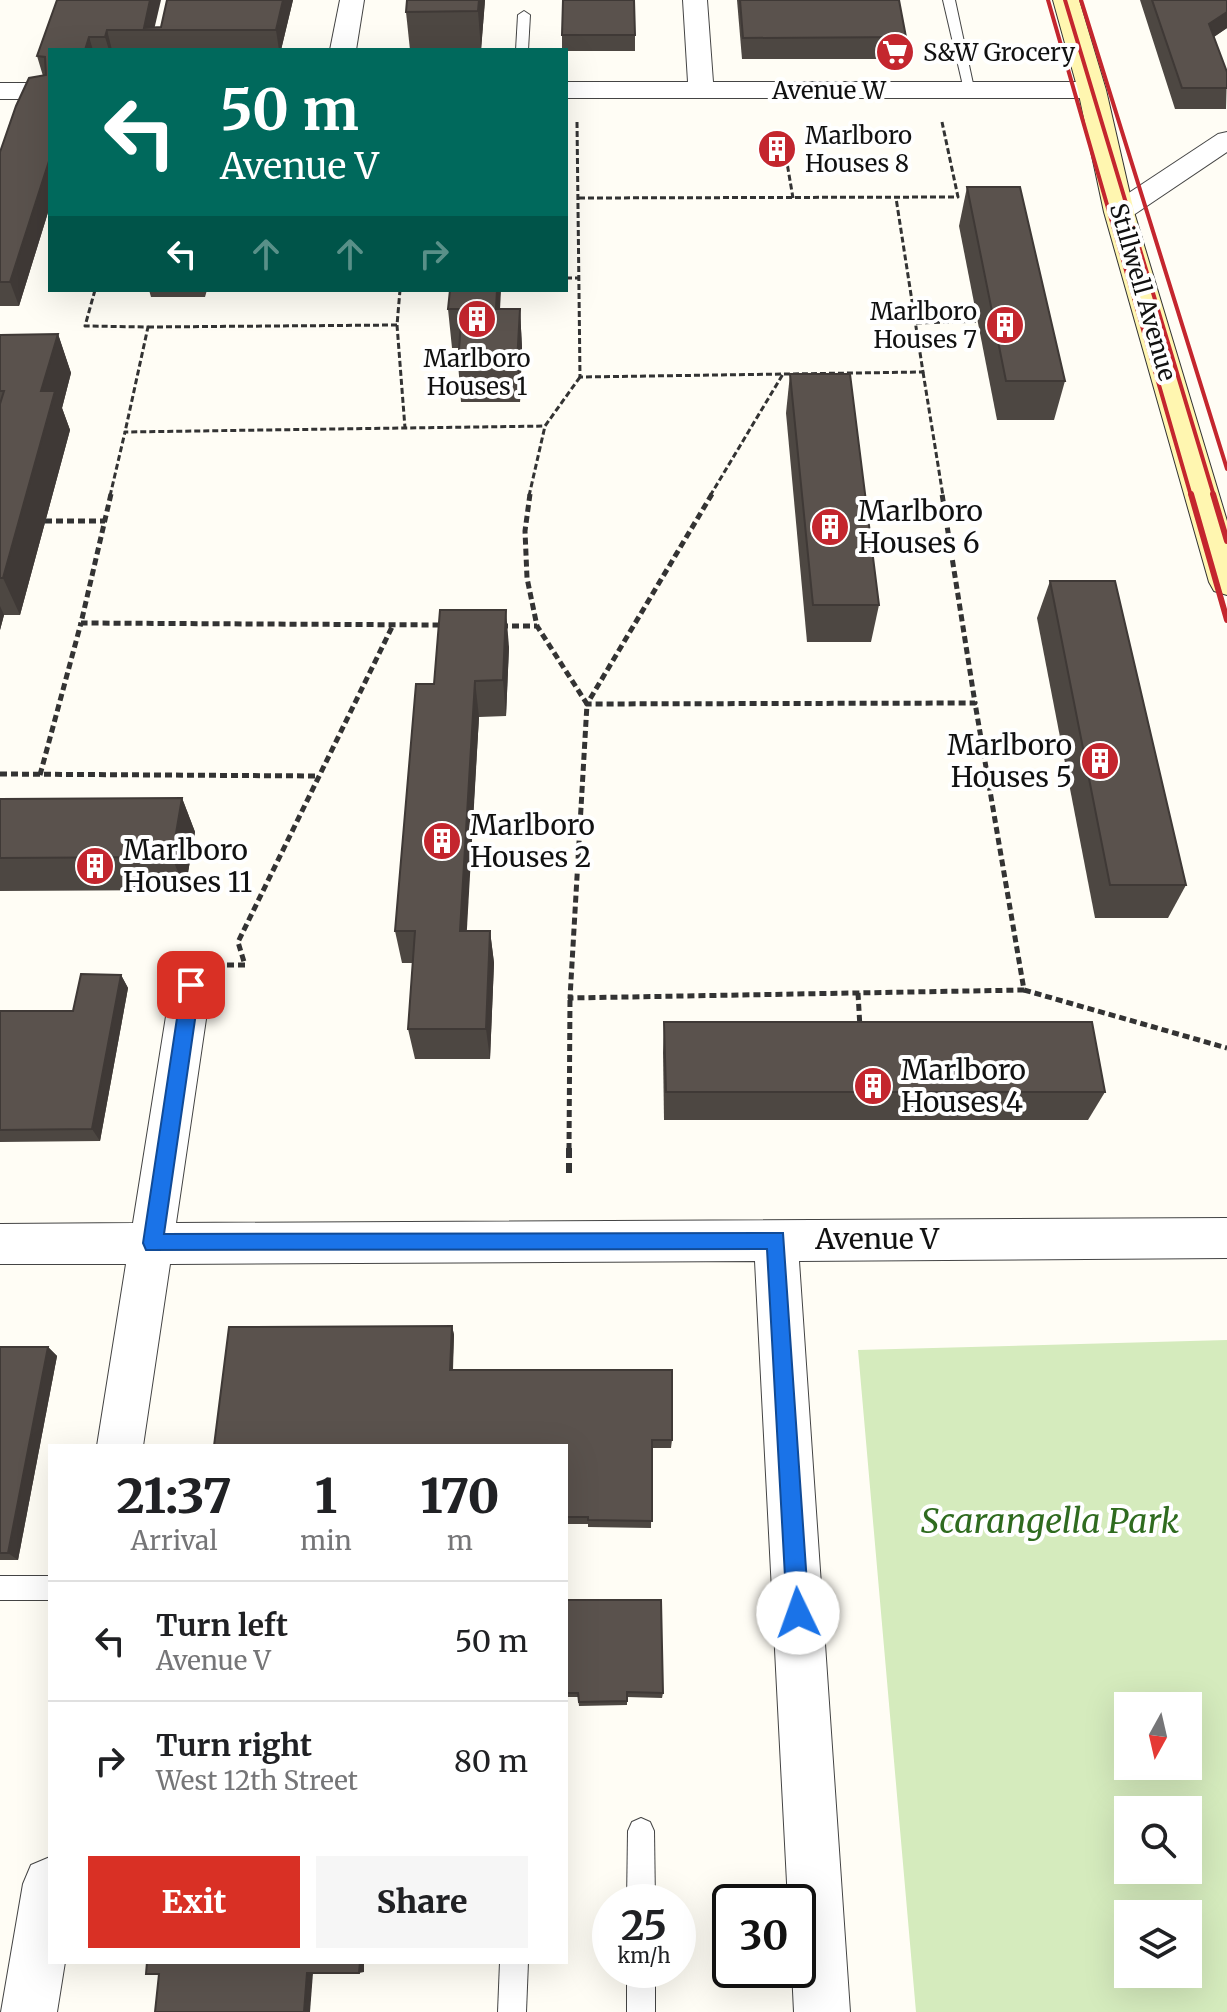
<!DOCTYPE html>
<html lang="en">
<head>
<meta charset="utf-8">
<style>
  body { margin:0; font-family:Merriweather,serif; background:#f6f6f6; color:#202124; height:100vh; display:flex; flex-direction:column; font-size:30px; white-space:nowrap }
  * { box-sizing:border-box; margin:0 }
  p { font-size:26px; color:#757577 }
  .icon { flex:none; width:44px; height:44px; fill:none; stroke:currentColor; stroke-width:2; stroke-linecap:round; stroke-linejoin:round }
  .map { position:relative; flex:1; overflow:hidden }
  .panel { position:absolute; left:48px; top:1444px; width:520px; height:520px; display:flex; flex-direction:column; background:#fff; border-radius:0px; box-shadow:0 8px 32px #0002 }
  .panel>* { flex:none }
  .hud { position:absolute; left:48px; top:48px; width:520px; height:244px; border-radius:0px; box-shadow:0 8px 32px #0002; background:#00695c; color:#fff; overflow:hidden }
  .needle { width:52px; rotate:188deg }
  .tools { position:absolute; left:1114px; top:1692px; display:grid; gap:16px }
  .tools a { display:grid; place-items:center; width:88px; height:88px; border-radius:0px; background:#fff; box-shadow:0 8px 32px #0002; font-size:40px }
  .speed { position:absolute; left:592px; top:1884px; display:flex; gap:16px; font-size:40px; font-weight:700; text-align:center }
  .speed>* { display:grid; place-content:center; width:104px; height:104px; border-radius:50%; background:#fff; box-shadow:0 8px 32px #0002; line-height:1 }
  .speed small { font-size:20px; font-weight:400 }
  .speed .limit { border:4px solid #111; border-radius:12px; background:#fff; color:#111 }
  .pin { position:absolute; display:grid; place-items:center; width:68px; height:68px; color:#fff; margin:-34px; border-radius:16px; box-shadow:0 4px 12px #0006 }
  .me { position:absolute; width:88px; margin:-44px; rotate:357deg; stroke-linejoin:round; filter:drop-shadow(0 0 6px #0008) }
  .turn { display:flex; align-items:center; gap:28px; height:168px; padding:0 40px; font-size:36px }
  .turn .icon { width:104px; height:104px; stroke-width:2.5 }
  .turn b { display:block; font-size:56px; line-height:68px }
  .lanes { display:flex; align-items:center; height:76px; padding:0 40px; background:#0003; justify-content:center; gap:40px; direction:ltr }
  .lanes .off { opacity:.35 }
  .eta { display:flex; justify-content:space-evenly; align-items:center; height:136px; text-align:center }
  .eta b { font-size:48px; font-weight:800; line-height:56px }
  .cta { display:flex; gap:16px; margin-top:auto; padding:16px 40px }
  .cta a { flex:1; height:92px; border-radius:0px; background:#d93025; color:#fff; font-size:32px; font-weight:800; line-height:92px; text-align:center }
  .cta a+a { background:#f6f6f6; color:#202124 }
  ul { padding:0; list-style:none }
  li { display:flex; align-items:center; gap:24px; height:120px; padding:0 40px; border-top:2px solid #e0e0e0 }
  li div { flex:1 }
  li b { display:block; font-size:30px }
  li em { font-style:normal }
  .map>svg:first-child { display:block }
</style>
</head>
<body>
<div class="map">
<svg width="1227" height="2012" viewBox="0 0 1227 2012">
  <rect width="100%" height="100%" fill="#fffdf5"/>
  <path fill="#d5ebbd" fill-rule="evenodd" d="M 1227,1340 L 1227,2012 L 916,2012 L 858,1350 ZM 1128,1706 L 1188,1706 L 1188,1766 L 1128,1766 ZM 1128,1810 L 1188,1810 L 1188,1870 L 1128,1870 ZM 1128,1914 L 1188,1914 L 1188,1974 L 1128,1974 Z"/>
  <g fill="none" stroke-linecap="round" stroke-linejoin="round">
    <defs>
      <g id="service">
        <path d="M 943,0 L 955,0 L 975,93 L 964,90 Z"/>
        <path d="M 524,11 L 530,15 L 528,50 L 516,50 L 518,15 Z"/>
        <rect x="0" y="1576" width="50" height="24"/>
        <path d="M 641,1818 L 650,1822 L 654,1831 L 655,1902 L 627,1902 L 628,1831 L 632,1822 Z"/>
        <path d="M 500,1962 L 528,1962 L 526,2012 L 498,2012 Z"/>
        <rect x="627" y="1970" width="28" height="42"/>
      </g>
      <g id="minor">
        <path d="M 340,0 L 364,0 L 356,50 L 330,50 Z"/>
        <path d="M 683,0 L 707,0 L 713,82 L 1092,82 L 1105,90 L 1092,98 L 566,98 L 566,82 L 688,82 Z"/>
        <rect x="0" y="83" width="50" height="16"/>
        <path d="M 1227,132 L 1227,152 L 1129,218 L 1109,218 L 1105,212 L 1109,206 L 1218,134 Z"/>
        <path d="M 191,968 L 205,973 L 211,985 L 176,1223 L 1227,1218 L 1227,1258 L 799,1261 L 850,2012 L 794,2012 L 792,1970 L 798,1970 L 798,1902 L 788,1902 L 755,1261 L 170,1264 L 143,1446 L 97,1446 L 126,1264 L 0,1264 L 0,1224 L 133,1223 L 171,985 L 177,973 Z"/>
        <path d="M 50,1857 L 50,1962 L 65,1962 L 57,2012 L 1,2012 L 23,1884 L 31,1865 Z"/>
      </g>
      <path id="secondary" d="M 1053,0 L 1079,0 L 1106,90 L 1134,212 L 1227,521 L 1227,595 L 1214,591 L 1209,582 L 1104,212 L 1078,90 Z"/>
    </defs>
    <use href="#service" stroke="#444" stroke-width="2"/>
    <use href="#minor" stroke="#444" stroke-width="2"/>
    <use href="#secondary" stroke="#333" stroke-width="2"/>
    <g stroke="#333" stroke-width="3" stroke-dasharray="6 3" stroke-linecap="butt">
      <path d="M 577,122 L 580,377 L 923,372 L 896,198"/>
      <path d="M 786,157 L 793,198"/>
      <path d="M 579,198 L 958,197 L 942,122"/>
      <path d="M 566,278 L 580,278"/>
      <path d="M 95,290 L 85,326 L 148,327 L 125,432"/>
      <path d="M 916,323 L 983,321"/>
      <path d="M 397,325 L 405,428"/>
      <path d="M 148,327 L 397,325 L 400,290"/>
      <path d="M 923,372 L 943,496"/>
      <path d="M 110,496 L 125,432 L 545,426"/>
      <path d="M 529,496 L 545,426 L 580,377"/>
      <path d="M 710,496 L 783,374"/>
    </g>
    <g stroke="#333" stroke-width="5" stroke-dasharray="7 4" stroke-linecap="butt">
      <path d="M 111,494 L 81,623 L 443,625"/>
      <path d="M 530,494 L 525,531 L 527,578 L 537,626 L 587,704 L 570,998 L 1024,990 L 975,703"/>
      <path d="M 712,494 L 587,704 L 975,703 L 942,494"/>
      <path d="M 45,521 L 105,521"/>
      <path d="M 501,626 L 537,626"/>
      <path d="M 0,774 L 319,776"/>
      <path d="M 40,775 L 81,623"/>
      <path d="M 227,965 L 245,965 L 238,942 L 393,625"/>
      <path d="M 1024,990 L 1227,1048"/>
      <path d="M 858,993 L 860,1028"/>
      <path d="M 569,1150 L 570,998"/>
    </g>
    <path stroke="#333" stroke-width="6" stroke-dasharray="10 5" stroke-linecap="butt" d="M 569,1173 L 569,1148"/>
    <use href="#service" fill="#fff" fill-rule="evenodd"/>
    <use href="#minor" fill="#fff" fill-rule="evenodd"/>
    <use href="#secondary" fill="#fff6b0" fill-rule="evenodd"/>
    <g stroke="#c4262e" stroke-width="4">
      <path d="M 1048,0 L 1191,496"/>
      <path d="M 1065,0 L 1214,496"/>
      <path d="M 1081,0 L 1227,469"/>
    </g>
    <g stroke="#c4262e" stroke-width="6">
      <path d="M 1191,494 L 1227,620"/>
      <path d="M 1213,494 L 1227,541"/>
    </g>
  </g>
  <g fill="#4d4742">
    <path d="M 57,0 L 155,27 L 161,27 L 167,0 L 293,0 L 281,50 L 50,50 L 50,206 L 19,306 L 0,306 L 0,152 L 43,76 L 37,56 Z"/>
    <path d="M 407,0 L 485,0 L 481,50 L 410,50 L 406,12 Z"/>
    <path d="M 737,0 L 899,0 L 906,37 L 903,59 L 742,59 Z"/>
    <path d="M 1140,0 L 1227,0 L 1227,28 L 1214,37 L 1227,72 L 1226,109 L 1175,109 Z"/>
    <path d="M 562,35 L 635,35 L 635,51 L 566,51 L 566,50 L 562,50 Z"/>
    <path d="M 967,187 L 1065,381 L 1054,420 L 997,420 L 959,226 Z"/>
    <path d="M 149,290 L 207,290 L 205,297 L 151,297 Z"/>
    <path d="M 448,309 L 520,309 L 522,348 L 520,402 L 461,402 L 458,363 L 459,348 L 452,348 Z"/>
    <path d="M 58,334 L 71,373 L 62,408 L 70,430 L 20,615 L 4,615 L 0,630 L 0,335 Z"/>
    <path d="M 790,374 L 879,605 L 871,642 L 807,642 L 786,413 Z"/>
    <path d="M 1050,581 L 1186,885 L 1168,918 L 1095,918 L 1037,618 Z"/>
    <path d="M 509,647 L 506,716 L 479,717 L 466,931 L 490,931 L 494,963 L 490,1059 L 415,1059 L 408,1029 L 413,963 L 402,963 L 395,931 L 434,684 Z"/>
    <path d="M 182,798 L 195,832 L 185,890 L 0,891 L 0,799 Z"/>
    <path d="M 121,975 L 128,988 L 100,1141 L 0,1142 L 0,1011 L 73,1011 Z"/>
    <path d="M 664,1022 L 1105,1092 L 1088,1120 L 664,1120 L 663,1052 Z"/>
    <path d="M 452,1326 L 454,1335 L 453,1370 L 672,1440 L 671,1448 L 652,1448 L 651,1528 L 588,1527 L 588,1524 L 566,1524 L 566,1446 L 214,1446 Z"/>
    <path d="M 0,1347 L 48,1347 L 57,1356 L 18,1560 L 0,1560 Z"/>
    <path d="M 566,1600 L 663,1693 L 662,1698 L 627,1697 L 627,1705 L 579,1706 L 578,1697 L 566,1697 Z"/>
  </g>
  <g fill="#3f3936">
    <path d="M 150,0 L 161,0 L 154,30 L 144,28 Z"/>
    <path d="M 283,0 L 293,0 L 281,50 L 279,50 L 276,30 Z"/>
    <path d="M 479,0 L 485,0 L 481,50 L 478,11 Z"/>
    <path d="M 1227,12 L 1227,28 L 1203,44 L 1209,24 Z"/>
    <path d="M 107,30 L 112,50 L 109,50 L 105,37 Z"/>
    <path d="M 89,37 L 93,50 L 85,50 Z"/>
    <path d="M 50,158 L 50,206 L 19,306 L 10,282 Z"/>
    <path d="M 497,290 L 501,290 L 498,348 L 496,309 Z"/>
    <path d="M 520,309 L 522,348 L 520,402 L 517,363 Z"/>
    <path d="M 58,334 L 71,373 L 62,408 L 70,430 L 20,615 L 3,578 L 41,391 Z"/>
    <path d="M 0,606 L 4,615 L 0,630 Z"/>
    <path d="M 506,610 L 509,647 L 506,716 L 503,680 Z"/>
    <path d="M 475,681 L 479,717 L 465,963 L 460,931 Z"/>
    <path d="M 182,798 L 195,832 L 185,890 L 172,857 Z"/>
    <path d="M 490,931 L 494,963 L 490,1059 L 486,1029 Z"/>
    <path d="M 121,975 L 128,988 L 100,1141 L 92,1129 Z"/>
    <path d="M 452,1326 L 454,1335 L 452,1379 L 450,1370 Z"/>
    <path d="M 48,1347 L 57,1356 L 18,1560 L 8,1553 Z"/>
    <path d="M 360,1962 L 364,1962 L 364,1972 L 359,1973 Z"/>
    <path d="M 307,1973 L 313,1973 L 310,2012 L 304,2012 Z"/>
  </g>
  <g fill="#5a524d" stroke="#3f3936" stroke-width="2">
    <path d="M 57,0 L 150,0 L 144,28 L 161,27 L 167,0 L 283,0 L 276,30 L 107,30 L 105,37 L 89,37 L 85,50 L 50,50 L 50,158 L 10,282 L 0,282 L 0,152 L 16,106 L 29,78 L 46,75 L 45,57 L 37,56 Z"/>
    <path d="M 407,0 L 479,0 L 478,11 L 406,12 Z"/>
    <path d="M 563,0 L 634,0 L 635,35 L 562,35 Z"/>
    <path d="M 740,0 L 899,0 L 906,37 L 743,38 Z"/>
    <path d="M 1152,0 L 1227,0 L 1227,12 L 1209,24 L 1227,72 L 1227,88 L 1182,88 Z"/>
    <path d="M 967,187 L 1020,187 L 1065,381 L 1006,381 Z"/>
    <path d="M 450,290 L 497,290 L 496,309 L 520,309 L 517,363 L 458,363 L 462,309 L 478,309 L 448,309 Z"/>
    <path d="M 58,334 L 41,391 L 55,391 L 3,578 L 0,578 L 0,404 L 4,391 L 0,391 L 0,335 Z"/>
    <path d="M 790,374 L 850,374 L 879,605 L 813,605 Z"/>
    <path d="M 1050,581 L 1115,581 L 1186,885 L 1110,885 Z"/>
    <path d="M 440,610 L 506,610 L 503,680 L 475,681 L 460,931 L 490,931 L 486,1029 L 408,1029 L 415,931 L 395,931 L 416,684 L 434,684 Z"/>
    <path d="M 182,798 L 172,857 L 0,858 L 0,799 Z"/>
    <path d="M 81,974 L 121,975 L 92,1129 L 0,1130 L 0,1011 L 73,1011 Z"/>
    <path d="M 664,1022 L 1092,1022 L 1105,1092 L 666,1092 Z"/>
    <path d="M 452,1326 L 450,1370 L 672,1370 L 672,1440 L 652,1440 L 652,1521 L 588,1520 L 588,1517 L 566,1517 L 566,1446 L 214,1446 L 229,1327 Z"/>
    <path d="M 0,1347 L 48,1347 L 8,1553 L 0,1553 Z"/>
    <path d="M 566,1600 L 661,1600 L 663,1693 L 627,1692 L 627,1701 L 579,1702 L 578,1693 L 566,1693 Z"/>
    <path d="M 147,1962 L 360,1962 L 359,1973 L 307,1973 L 304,2012 L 155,2012 L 159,1974 L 146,1974 Z"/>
  </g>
  <path fill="#1a73e8" stroke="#114b97" stroke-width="2" d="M 191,978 L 200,985 L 164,1234 L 783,1233 L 809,1613 L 806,1621 L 798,1625 L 790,1621 L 787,1613 L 767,1249 L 146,1250 L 143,1243 L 182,985 Z"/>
  <defs>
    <symbol id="supermarket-disc" viewBox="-11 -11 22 22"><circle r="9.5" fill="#c4262e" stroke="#fff"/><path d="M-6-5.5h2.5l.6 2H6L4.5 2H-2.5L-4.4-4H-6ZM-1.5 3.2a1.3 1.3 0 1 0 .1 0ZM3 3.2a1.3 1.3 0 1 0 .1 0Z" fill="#fff"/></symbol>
    <symbol id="building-disc" viewBox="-11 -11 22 22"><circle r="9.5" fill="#c4262e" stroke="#fff"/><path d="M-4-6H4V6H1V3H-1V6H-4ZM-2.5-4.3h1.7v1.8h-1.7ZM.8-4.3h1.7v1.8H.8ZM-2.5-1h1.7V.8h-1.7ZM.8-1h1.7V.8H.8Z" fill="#fff"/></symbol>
  </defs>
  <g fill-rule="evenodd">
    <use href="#supermarket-disc" x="873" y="30" width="44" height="44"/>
    <use href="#building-disc" x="755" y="127" width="44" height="44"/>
    <use href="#building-disc" x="455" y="297" width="44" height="44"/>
    <use href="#building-disc" x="983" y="303" width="44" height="44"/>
    <use href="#building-disc" x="808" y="505" width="44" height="44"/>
    <use href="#building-disc" x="1078" y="739" width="44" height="44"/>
    <use href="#building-disc" x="420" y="819" width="44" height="44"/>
    <use href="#building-disc" x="73" y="844" width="44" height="44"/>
    <use href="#building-disc" x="851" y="1064" width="44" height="44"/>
  </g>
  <g text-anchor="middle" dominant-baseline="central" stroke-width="8" stroke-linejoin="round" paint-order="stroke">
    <g font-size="24" fill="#111" stroke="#fff" text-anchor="start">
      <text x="923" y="52">S&amp;W Grocery</text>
      <text x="805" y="135">Marlboro<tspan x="805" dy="28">Houses 8</tspan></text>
      <text x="977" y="311" text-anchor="end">Marlboro<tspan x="977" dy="28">Houses 7</tspan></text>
      <text x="477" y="358" text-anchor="middle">Marlboro<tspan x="477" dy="28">Houses 1</tspan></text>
    </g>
    <g font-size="24" fill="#111" stroke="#fff">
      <text x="829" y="90">Avenue W</text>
      <text transform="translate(1143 292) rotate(74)">Stillwell Avenue</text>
    </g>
    <g font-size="28" fill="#111" stroke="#fff" text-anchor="start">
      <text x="858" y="511">Marlboro<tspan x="858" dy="32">Houses 6</tspan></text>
      <text x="1072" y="745" text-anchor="end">Marlboro<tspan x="1072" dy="32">Houses 5</tspan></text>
      <text x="470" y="825">Marlboro<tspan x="470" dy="32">Houses 2</tspan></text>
      <text x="123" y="850">Marlboro<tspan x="123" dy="32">Houses 11</tspan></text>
      <text x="901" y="1070">Marlboro<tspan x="901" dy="32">Houses 4</tspan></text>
    </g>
    <g font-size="28" fill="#111" stroke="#fff">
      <text x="877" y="1239">Avenue V</text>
    </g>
    <g font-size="34" font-style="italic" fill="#2f6b1f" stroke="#fff">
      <text x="1050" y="1521">Scarangella Park</text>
    </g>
  </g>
</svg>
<div class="tools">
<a><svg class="needle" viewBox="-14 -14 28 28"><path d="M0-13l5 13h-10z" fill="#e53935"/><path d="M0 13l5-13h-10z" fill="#757577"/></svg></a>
<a><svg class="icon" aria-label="search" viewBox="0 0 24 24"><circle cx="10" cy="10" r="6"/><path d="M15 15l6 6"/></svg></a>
<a><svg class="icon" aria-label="layers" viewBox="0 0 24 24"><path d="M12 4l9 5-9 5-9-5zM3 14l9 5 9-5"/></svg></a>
</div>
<div class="speed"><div>25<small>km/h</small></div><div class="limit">30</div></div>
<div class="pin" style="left:191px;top:985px;background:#d93025"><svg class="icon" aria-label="arrive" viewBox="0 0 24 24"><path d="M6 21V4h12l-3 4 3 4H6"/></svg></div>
<svg class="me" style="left:798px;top:1613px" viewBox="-20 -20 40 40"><circle r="19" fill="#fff"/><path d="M0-13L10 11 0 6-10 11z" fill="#1a73e8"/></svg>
<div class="hud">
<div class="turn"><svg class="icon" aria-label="left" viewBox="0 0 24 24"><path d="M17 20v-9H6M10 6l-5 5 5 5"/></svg><div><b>50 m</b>Avenue V</div></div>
<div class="lanes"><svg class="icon" aria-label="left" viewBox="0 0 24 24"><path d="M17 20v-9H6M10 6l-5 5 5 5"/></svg><svg class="icon off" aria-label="ahead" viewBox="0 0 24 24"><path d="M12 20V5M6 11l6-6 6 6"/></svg><svg class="icon off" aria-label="ahead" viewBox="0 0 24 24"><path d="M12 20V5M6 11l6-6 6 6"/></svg><svg class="icon off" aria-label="right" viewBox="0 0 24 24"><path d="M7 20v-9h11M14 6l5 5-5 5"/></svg></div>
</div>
<section class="panel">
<div class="eta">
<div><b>21:37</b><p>Arrival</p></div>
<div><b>1</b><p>min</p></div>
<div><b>170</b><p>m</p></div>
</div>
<ul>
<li><svg class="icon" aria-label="left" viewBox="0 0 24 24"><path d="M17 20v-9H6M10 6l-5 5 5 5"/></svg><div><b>Turn left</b><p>Avenue V</p></div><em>50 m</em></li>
<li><svg class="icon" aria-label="right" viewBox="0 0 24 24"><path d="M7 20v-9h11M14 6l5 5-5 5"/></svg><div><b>Turn right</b><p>West 12th Street</p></div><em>80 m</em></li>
</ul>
<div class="cta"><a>Exit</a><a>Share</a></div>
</section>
</div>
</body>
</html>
